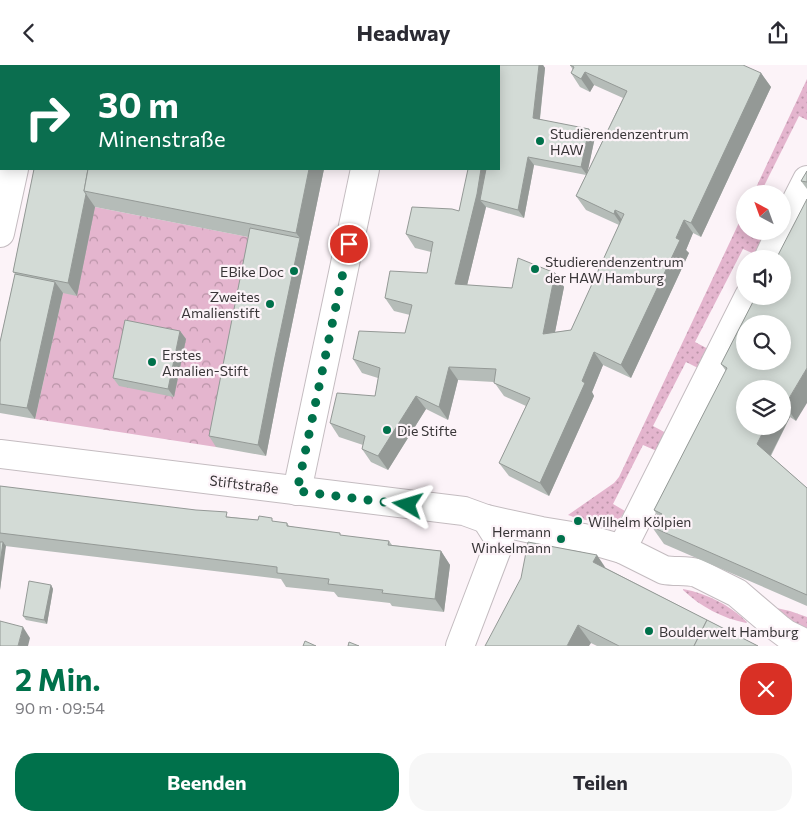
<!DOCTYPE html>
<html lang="de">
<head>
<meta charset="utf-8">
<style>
  body { margin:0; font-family:Commissioner,sans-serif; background:#f7f7f7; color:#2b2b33; height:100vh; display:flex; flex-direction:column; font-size:19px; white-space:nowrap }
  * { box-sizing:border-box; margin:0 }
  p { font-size:16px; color:#7c7c81 }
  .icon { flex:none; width:28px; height:28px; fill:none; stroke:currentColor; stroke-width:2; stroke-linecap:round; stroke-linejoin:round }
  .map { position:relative; height:581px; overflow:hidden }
  .sheet { display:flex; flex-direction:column; background:#fff; flex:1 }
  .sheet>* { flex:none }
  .top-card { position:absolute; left:0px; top:0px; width:500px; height:105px; box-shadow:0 2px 12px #0003; background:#0b6e4f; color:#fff; overflow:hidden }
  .needle { width:32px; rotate:319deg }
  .fabs { position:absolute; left:736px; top:120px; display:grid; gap:10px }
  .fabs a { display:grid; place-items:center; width:55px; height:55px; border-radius:50%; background:#fff; box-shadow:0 2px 12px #0003; font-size:25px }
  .pin { position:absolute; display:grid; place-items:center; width:42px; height:42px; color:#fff; margin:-21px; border:2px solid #fff; border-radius:50%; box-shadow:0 1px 5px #0007 }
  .me { position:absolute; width:55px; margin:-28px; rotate:277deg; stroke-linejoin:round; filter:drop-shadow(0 0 4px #0008) }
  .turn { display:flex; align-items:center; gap:18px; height:105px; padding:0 15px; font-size:22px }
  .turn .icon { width:65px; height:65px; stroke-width:2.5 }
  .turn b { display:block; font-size:35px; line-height:42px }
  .round { display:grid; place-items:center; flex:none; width:52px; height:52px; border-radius:20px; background:#f7f7f7 }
  .overview { display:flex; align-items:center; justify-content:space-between; height:85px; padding:0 15px }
  h1 { font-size:30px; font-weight:700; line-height:38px; color:#00714b }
  .action { display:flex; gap:10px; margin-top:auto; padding:10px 15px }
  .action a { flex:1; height:58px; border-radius:20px; background:#00714b; color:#fff; font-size:20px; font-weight:700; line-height:58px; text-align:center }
  .action a+a { background:#f7f7f7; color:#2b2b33 }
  header { display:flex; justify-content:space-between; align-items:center; height:65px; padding:0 15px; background:#fff; font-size:22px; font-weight:700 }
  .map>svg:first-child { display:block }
</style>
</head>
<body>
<header><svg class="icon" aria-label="back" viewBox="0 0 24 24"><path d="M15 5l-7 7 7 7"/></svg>Headway<svg class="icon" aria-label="share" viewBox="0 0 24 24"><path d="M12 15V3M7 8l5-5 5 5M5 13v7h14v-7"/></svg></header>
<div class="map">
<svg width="807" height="581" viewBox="0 0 807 581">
  <defs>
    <pattern id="grass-dots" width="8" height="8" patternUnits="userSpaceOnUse" patternTransform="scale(1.25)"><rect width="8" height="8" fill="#e4b5ce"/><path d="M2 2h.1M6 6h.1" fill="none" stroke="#ba94a8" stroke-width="1.8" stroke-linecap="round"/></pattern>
    <pattern id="forest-crowns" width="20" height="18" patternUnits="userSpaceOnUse" patternTransform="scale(1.25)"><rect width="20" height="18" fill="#e4b5ce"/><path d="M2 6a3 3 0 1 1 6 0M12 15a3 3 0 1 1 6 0" fill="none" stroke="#ba94a8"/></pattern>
  </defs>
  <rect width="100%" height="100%" fill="#fcf3f8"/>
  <g fill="url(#grass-dots)">
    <rect x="124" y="0" width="178" height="1"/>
    <path d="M 807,14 L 807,55 L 799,51 L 760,129 L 753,129 Z"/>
    <path d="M 745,145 L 745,158 L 743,162 L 745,163 L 745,166 L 751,166 L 767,175 L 759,191 L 743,184 L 695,277 L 712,286 L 702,305 L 686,297 L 653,361 L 668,369 L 659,387 L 643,380 L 613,439 L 625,446 C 622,451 619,456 614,457 C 603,460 579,454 568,450 L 614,418 L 619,412 Z"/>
    <path d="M 683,524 C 708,529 728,539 747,557 L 746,558 C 722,553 701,542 683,525 Z"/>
    <path d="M 772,542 L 790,546 L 807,552 L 807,565 L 794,559 Z"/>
  </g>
  <path fill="url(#forest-crowns)" d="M 95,142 L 258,174 L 216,382 L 35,354 L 63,228 Z"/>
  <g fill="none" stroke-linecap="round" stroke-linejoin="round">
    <defs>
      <g id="minor">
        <path d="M 36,1 L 36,0"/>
        <path d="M 387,1 L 387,0"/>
        <path d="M 782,164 L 807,115"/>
        <path d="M 0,168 L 14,104"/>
        <path d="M 768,194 L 781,166"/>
        <path d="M 0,389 L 464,446 L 486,454 L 541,466 L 584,473 L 622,484 L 749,231"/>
        <path d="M 297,426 L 365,104"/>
        <path d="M 622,484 L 664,505 C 675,507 686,505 697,508 L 737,528 L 778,563 L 786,569 L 807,579"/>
        <path d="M 460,581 L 500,476 L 486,454"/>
      </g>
    </defs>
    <use href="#minor" stroke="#c4bcc0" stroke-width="30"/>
    <use href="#minor" stroke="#fff" stroke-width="28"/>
  </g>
  <g fill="#b5bcb8" fill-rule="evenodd">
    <path d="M 498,0 L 543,0 L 545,3 L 540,54 L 595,72 L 587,108 L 623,33 L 594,20 L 590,27 L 580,22 L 571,8 L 573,5 L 570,0 L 761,8 L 771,22 L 701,172 L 693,168 L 686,185 L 689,188 L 631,313 L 603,300 L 592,327 L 594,331 L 549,431 L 509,411 L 499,398 L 526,341 L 504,331 L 494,317 L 458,315 L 448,355 L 426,344 L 388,405 L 371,397 L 362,384 L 363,380 L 339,372 L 330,358 L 375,331 L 378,313 L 362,308 L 353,294 L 405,268 L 410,250 L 394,246 L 385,233 L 427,208 L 431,187 L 415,183 L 406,169 L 459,146 ZM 534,100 L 586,110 L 576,131 L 586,145 L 619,160 L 571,265 L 555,267 L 564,222 L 555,208 L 512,223 L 467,220 L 486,142 L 524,153 Z"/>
    <path d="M 34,104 L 324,104 L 283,303 L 266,391 L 216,382 L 209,371 L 248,172 L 95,142 L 77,231 L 63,228 L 35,354 L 0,348 L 0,277 L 15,209 L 13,207 Z"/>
    <path d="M 807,106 L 807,124 L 801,116 Z"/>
    <path d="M 756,231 L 796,356 L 790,352 L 771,391 L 807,423 L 807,541 L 664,479 L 652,462 L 659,453 L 654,445 L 726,306 L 721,299 ZM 782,324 L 782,361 L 745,361 Z"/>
    <path d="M 180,266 L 186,274 L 174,332 L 119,321 L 113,313 Z"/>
    <path d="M 0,421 L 231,452 L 287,458 L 289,461 L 342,471 L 389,476 L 392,480 L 441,486 L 450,500 L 444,547 L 392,541 L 390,538 L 338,532 L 334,527 L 286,522 L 281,514 L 5,481 L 0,525 Z"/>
    <path d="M 606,503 L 707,555 L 758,581 L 597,581 L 591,578 L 485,581 Z"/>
    <path d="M 51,520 L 53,524 L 47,559 L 26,555 L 23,551 Z"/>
  </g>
  <g fill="#949996">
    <rect x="112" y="0" width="12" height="1"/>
    <path d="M 334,0 L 347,0 L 346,1 L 334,1 Z"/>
    <path d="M 539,0 L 543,0 L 545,3 L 539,61 L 533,53 Z"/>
    <path d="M 585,7 L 594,20 L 590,27 L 581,14 Z"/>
    <path d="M 761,8 L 771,22 L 701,172 L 691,158 Z"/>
    <path d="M 0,20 L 1,22 L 1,46 L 0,51 Z"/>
    <path d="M 589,64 L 595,72 L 587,110 L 581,102 Z"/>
    <path d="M 528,92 L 534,100 L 524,153 L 518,145 Z"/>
    <path d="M 309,104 L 324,104 L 283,303 L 266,391 L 258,380 L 275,292 L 300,173 L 296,168 Z"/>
    <path d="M 481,104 L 493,104 L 480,135 L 486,142 L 464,233 L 455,219 Z"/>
    <path d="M 86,129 L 95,142 L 77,231 L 68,218 Z"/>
    <path d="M 615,145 L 625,159 L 623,162 L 614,149 Z"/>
    <path d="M 684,155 L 693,168 L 686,185 L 689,188 L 631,313 L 621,300 Z"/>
    <path d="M 555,208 L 564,222 L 552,282 L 543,269 Z"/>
    <path d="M 55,217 L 63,228 L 35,354 L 27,343 Z"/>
    <path d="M 180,266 L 186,274 L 174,332 L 168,324 Z"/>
    <path d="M 594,287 L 603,300 L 592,327 L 594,331 L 549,431 L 540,418 Z"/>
    <path d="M 449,302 L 458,315 L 448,355 L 439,342 Z"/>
    <path d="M 807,303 L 807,338 L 796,356 L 785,340 Z"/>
    <path d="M 416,331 L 426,344 L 388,405 L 378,391 Z"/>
    <path d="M 782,341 L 790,352 L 768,395 L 757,379 L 766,361 L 782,361 Z"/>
    <path d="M 3,477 L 6,481 L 0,525 L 0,499 Z"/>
    <path d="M 441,486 L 450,500 L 444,547 L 435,534 Z"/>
    <path d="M 597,490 L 609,508 L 593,497 Z"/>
    <path d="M 51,520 L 53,524 L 47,559 L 44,555 Z"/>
    <path d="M 578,560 L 591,578 L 589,581 L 567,581 Z"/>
    <path d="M 23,562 L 30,573 L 28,581 L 18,581 Z"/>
  </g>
  <g fill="#d3dbd6" stroke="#949996" fill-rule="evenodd">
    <rect x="55" y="0" width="57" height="1"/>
    <rect x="290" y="0" width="44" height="1"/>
    <path d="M 498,0 L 539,0 L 533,53 L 589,64 L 581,102 L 528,92 L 518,145 L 480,135 L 486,104 L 499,104 L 499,1 L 498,1 Z"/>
    <path d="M 570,0 L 743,0 L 761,8 L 691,158 L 684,155 L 676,173 L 680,175 L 621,300 L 594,287 L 582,316 L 585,318 L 540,418 L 499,398 L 530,333 L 494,318 L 496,304 L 449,302 L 439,342 L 416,331 L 378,391 L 362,384 L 365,371 L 330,358 L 337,328 L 375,331 L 380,303 L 353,294 L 359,266 L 405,268 L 412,240 L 385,233 L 390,206 L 427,208 L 433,177 L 406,169 L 412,142 L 452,144 L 459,146 L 468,104 L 481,104 L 477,129 L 455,219 L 512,223 L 518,193 L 555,208 L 543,269 L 571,265 L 624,149 L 615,145 L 614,149 L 576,131 L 627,26 L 585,7 L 581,14 L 571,8 L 574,2 Z"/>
    <path d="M 34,104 L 88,104 L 84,126 L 86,129 L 68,218 L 13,207 Z"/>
    <path d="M 88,104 L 309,104 L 296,168 L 84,126 Z"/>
    <path d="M 807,106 L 807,117 L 801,116 Z"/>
    <path d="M 807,134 L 807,303 L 785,340 L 782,338 L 782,324 L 745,324 L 745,361 L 766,361 L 757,379 L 807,423 L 807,530 L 652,462 L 662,449 L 654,445 L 727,303 L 721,299 L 756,231 L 782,231 L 782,194 L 776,194 ZM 745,259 L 782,259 L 782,296 L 745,296 Z"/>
    <path d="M 250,163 L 300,173 L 275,292 L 258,380 L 209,371 Z"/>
    <path d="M 15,209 L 55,217 L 27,343 L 0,339 L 0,277 Z"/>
    <path d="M 125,255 L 180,266 L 168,324 L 113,313 Z"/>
    <path d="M 0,421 L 196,445 L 227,447 L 226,452 L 258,455 L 259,451 L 272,453 L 272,456 L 287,458 L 287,461 L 340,468 L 340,470 L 389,476 L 388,480 L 441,486 L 435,534 L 382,528 L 383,525 L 328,519 L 329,514 L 277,508 L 277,502 L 0,468 Z"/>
    <path d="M 0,477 L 3,477 L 0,499 Z"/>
    <path d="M 528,477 L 597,490 L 593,497 L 707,555 L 694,581 L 619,581 L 578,560 L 567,581 L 485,581 L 521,513 Z"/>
    <path d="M 29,516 L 51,520 L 44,555 L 23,551 Z"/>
    <path d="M 707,555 L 758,581 L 694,581 Z"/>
    <path d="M 0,556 L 23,562 L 18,581 L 0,581 Z"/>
    <path d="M 305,576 L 316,581 L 303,581 Z"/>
    <path d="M 349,577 L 359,581 L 348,581 Z"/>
  </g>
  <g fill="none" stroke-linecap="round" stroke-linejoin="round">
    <path stroke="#00714b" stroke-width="9" stroke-dasharray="0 16.2" d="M 349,179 L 297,426 L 408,440"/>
  </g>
  <g fill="#00714b" stroke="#fcf3f8" stroke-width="2">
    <circle cx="540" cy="76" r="5"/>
    <circle cx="535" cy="204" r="5"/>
    <circle cx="294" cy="206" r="5"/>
    <circle cx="270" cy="239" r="5"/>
    <circle cx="152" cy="297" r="5"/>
    <circle cx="387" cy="365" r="5"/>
    <circle cx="578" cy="456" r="5"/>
    <circle cx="561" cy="474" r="5"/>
    <circle cx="649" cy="566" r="5"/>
  </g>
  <g text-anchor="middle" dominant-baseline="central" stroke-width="4.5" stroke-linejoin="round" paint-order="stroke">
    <g font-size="14" fill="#393638" stroke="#fcf3f8" text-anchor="start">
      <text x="550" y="68">Studierendenzentrum<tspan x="550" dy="16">HAW</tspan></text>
      <text x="545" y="196">Studierendenzentrum<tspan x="545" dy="16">der HAW Hamburg</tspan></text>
      <text x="284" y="206" text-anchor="end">EBike Doc</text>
      <text x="260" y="231" text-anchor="end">Zweites<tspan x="260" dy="16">Amalienstift</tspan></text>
      <text x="162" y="289">Erstes<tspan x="162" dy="16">Amalien-Stift</tspan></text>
      <text x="397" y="365">Die Stifte</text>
      <text x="588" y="456">Wilhelm Kölpien</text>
      <text x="551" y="466" text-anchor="end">Hermann<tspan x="551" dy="16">Winkelmann</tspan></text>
      <text x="659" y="566">Boulderwelt Hamburg</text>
    </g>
    <g font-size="14" fill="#393638" stroke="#fcf3f8">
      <text transform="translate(244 419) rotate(7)">Stiftstraße</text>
    </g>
  </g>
</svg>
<div class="fabs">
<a><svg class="needle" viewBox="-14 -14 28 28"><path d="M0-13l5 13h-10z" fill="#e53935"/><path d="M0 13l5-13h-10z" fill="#7c7c81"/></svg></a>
<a><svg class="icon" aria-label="sound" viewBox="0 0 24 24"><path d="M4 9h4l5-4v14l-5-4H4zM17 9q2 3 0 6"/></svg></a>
<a><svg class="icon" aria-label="search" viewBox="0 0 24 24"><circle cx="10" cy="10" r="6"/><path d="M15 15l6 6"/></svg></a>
<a><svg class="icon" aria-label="layers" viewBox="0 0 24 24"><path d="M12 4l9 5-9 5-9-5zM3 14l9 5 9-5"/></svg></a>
</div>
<div class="pin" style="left:349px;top:179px;background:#d93025"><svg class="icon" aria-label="arrive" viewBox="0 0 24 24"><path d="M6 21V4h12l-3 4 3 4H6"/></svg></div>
<svg class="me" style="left:408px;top:440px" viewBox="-20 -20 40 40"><path d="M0-17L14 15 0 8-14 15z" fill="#00714b" stroke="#fff" stroke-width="4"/></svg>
<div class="top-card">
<div class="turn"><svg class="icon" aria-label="right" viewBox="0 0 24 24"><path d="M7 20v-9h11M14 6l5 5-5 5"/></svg><div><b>30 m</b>Minenstraße</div></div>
</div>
</div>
<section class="sheet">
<div class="overview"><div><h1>2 Min.</h1><p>90 m · 09:54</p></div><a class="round" style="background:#d93025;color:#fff"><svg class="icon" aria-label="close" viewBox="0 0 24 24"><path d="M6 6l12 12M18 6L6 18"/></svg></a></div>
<div class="action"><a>Beenden</a><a>Teilen</a></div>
</section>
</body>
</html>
